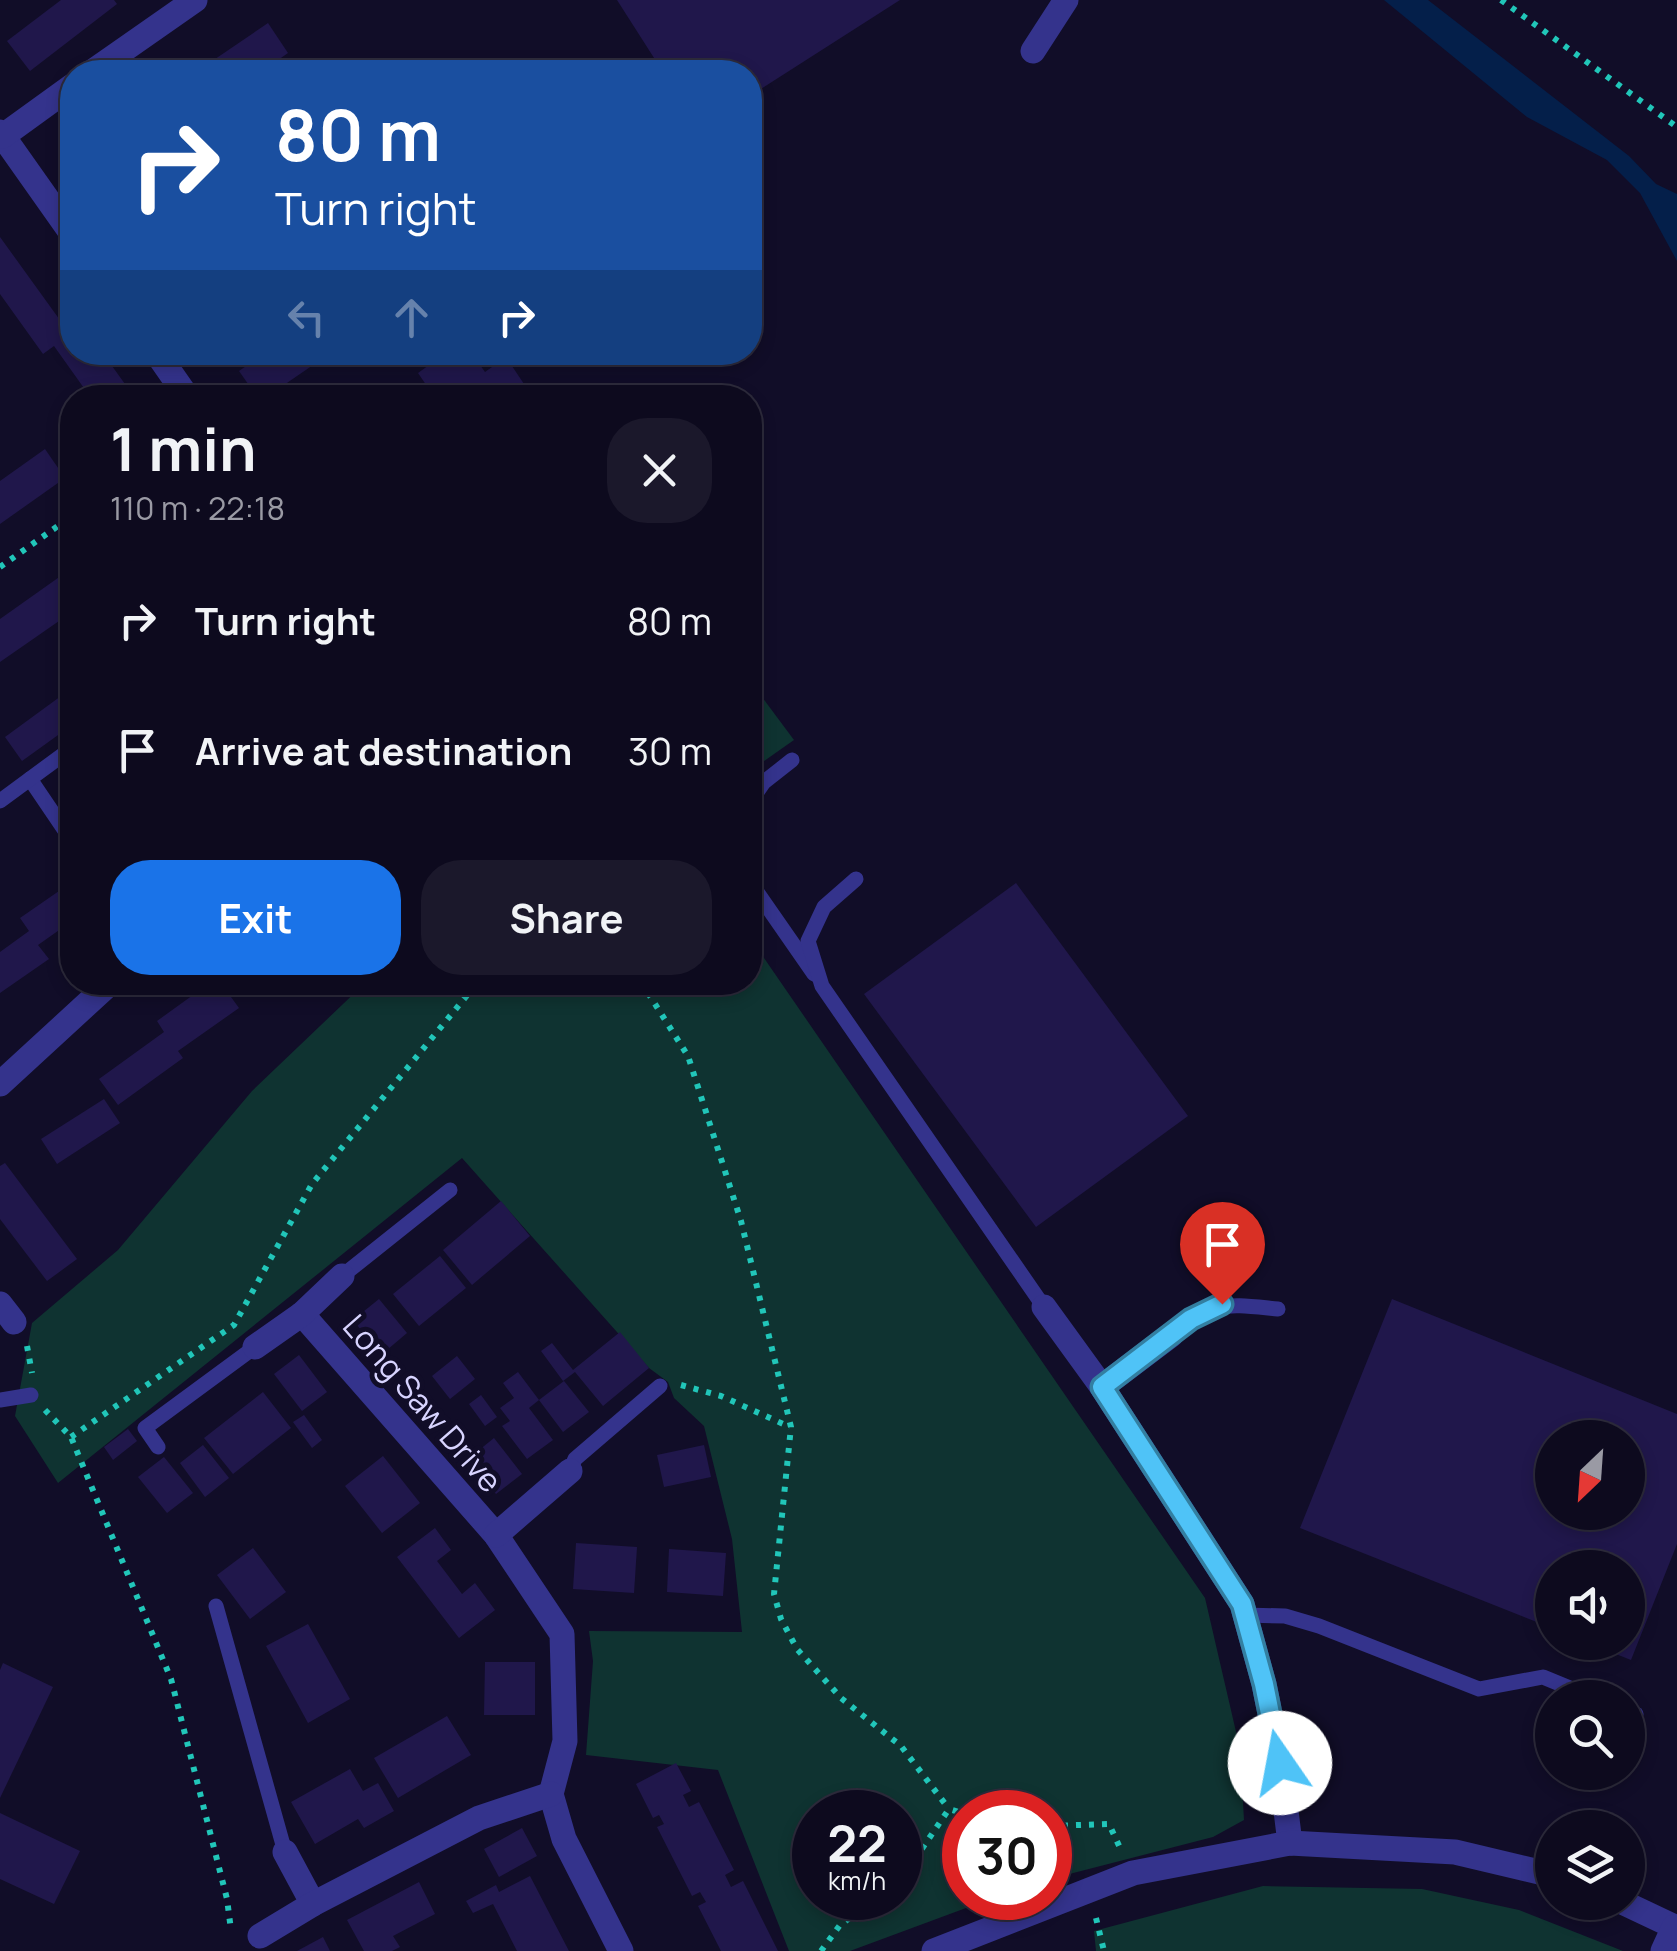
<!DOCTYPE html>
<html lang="en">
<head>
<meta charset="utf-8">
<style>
  body { margin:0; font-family:Manrope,sans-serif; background:#1b182b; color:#f1f3f6; height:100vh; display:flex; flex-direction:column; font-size:38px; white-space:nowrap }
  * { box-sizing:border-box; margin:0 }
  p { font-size:32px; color:#9a9aa4 }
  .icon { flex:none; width:55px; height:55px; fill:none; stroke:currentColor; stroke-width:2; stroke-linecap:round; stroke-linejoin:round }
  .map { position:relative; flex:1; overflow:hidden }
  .drawer { position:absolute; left:60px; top:385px; width:702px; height:610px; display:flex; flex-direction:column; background:#0d0a1e; border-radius:40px; box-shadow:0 5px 15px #0003,0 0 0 2px #2d2b3c }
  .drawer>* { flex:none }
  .guide { position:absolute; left:60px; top:60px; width:702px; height:305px; border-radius:40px; box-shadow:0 5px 15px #0003,0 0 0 2px #2d2b3c; background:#1a4fa0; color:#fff; overflow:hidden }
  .needle { width:65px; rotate:205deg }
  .tools { position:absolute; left:1535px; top:1420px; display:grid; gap:20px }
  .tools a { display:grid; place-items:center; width:110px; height:110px; border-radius:50%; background:#0d0a1e; box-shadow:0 5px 15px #0003,0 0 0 2px #2d2b3c; font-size:50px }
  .speed { position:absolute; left:792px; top:1790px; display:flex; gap:20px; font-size:50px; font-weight:700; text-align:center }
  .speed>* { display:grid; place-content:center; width:130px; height:130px; border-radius:50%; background:#0d0a1e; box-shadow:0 5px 15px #0003,0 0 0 2px #2d2b3c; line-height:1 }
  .speed small { font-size:25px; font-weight:400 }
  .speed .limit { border:15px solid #d22; background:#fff; color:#111 }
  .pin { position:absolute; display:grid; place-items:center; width:85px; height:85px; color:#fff; margin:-102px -42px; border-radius:50% 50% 50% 0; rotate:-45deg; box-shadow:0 0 10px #0007 }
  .pin .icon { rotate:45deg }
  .me { position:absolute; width:110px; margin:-55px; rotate:348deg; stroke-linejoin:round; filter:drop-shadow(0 0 8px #0008) }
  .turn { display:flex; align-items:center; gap:35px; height:210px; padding:0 50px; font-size:45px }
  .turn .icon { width:130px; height:130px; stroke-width:2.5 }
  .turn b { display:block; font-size:70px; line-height:85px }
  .lanes { display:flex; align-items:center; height:95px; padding:0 50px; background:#0003; justify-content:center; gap:50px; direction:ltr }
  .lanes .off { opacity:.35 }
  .round { display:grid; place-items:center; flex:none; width:105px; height:105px; border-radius:40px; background:#1b182b }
  .summary { display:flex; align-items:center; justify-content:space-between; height:170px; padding:0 50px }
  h1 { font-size:60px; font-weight:700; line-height:75px }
  .button { display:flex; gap:20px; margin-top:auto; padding:20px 50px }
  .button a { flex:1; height:115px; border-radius:40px; background:#1a73e8; color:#fff; font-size:40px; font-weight:700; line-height:115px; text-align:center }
  .button a+a { background:#1b182b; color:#f1f3f6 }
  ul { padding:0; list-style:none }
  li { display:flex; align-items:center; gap:30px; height:130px; padding:0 50px }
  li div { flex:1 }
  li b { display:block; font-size:38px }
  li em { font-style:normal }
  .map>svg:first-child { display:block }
</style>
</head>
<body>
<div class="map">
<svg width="1677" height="1951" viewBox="0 0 1677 1951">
  <rect width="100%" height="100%" fill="#110d28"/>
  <g fill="#0f3331" fill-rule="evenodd">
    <path d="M 750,681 L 794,740 L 750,771 Z"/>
    <path d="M 750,922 L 764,958 L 1205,1598 L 1240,1749 L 1244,1820 L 1213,1837 L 1050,1879 L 1050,1812 L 965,1812 L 965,1898 L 993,1898 L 850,1951 L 789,1951 L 718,1770 L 586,1755 L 593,1661 L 589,1631 L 742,1632 L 732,1539 L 704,1426 L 674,1398 L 668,1382 L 649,1368 L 462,1158 L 58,1483 L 15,1416 L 32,1323 L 118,1250 L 252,1091 L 365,983 L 750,982 ZM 815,1812 L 900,1812 L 900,1898 L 815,1898 Z"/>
    <path d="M 1263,1886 L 1422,1889 L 1519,1910 L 1623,1951 L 1096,1951 L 1094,1931 Z"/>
  </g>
  <path fill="#041f4a" d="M 1384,0 L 1428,0 L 1629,156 L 1656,184 L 1677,194 L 1677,261 L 1640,193 L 1607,160 L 1527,117 Z"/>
  <g fill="#20174b" fill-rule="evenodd">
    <path d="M 61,0 L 114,0 L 117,4 L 30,71 L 7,41 Z"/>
    <path d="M 617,0 L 900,0 L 750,96 L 750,72 L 663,72 Z"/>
    <path d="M 268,23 L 288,53 L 261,72 L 196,72 Z"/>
    <path d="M 0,237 L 70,334 L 72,333 L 72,352 L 102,352 L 135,398 L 91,398 L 54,346 L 43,354 L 0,294 Z"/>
    <path d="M 266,352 L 332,352 L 265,398 L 258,398 L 239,371 Z"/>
    <path d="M 447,352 L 471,352 L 485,372 L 506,357 L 524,384 L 504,398 L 435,398 L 418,373 Z"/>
    <path d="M 45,449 L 65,478 L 0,524 L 0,481 Z"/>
    <path d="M 72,568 L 72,612 L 0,662 L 0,619 Z"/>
    <path d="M 72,688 L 72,725 L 22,761 L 5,737 Z"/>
    <path d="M 72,882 L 72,921 L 38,945 L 49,959 L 0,993 L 0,952 L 29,931 L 20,918 Z"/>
    <path d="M 1016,883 L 1188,1116 L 1036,1227 L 864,994 Z"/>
    <path d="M 211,982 L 251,982 L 231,997 L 239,1008 L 178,1051 L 183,1058 L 118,1105 L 99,1079 L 164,1032 L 157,1021 Z"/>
    <path d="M 104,1099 L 120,1123 L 57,1164 L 41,1139 Z"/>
    <path d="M 5,1163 L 77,1259 L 47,1281 L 0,1219 L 0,1166 Z"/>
    <path d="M 501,1201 L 530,1236 L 472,1285 L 443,1250 Z"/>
    <path d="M 440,1256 L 466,1288 L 419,1326 L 393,1294 Z"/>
    <path d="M 379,1299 L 407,1333 L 381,1355 L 353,1320 Z"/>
    <path d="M 1392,1299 L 1677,1414 L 1677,1544 L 1631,1660 L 1588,1643 L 1628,1642 L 1628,1568 L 1552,1568 L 1552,1628 L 1300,1528 ZM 1552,1438 L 1628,1438 L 1628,1512 L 1552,1512 Z"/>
    <path d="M 620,1332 L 649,1368 L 603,1406 L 575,1372 L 563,1381 L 541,1351 L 552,1343 L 573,1370 Z"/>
    <path d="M 299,1355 L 327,1392 L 302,1411 L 274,1374 Z"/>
    <path d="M 457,1356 L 475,1379 L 450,1399 L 432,1376 Z"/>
    <path d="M 518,1372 L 539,1400 L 529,1408 L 553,1440 L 527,1459 L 502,1426 L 510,1421 L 500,1408 L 514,1398 L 503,1383 Z"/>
    <path d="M 564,1381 L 589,1412 L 563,1432 L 539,1400 Z"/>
    <path d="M 263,1392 L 291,1428 L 233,1474 L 204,1438 Z"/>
    <path d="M 481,1395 L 497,1417 L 485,1426 L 469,1404 Z"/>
    <path d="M 304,1415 L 322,1440 L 312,1448 L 293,1422 Z"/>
    <path d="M 128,1429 L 137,1441 L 113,1460 L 104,1447 Z"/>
    <path d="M 494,1438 L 522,1474 L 496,1494 L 468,1459 Z"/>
    <path d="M 203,1445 L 229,1478 L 205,1497 L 180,1463 Z"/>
    <path d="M 704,1445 L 711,1477 L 664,1487 L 657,1455 Z"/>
    <path d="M 383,1456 L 420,1503 L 382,1533 L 345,1486 Z"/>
    <path d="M 164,1457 L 193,1493 L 167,1513 L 138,1477 Z"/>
    <path d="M 435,1528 L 451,1550 L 437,1561 L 462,1594 L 475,1583 L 495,1610 L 459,1638 L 397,1557 Z"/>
    <path d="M 576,1543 L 637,1547 L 634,1593 L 573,1589 Z"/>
    <path d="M 253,1548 L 286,1592 L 250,1619 L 217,1575 Z"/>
    <path d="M 669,1549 L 726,1553 L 723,1596 L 667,1592 Z"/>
    <path d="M 308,1624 L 350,1699 L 308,1723 L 266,1646 Z"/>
    <path d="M 485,1662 L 535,1662 L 535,1715 L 484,1715 Z"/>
    <path d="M 3,1663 L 53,1687 L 0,1798 L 0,1670 Z"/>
    <path d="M 447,1716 L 471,1755 L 398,1798 L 374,1758 Z"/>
    <path d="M 676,1763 L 691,1791 L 683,1795 L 689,1807 L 699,1802 L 734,1870 L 725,1875 L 731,1887 L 743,1881 L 778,1951 L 721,1951 L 698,1906 L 706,1902 L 700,1892 L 692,1896 L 657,1827 L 664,1824 L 659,1815 L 653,1818 L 636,1784 Z"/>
    <path d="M 350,1769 L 363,1791 L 378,1783 L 394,1811 L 364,1828 L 358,1819 L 315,1844 L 291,1802 Z"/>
    <path d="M 0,1813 L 80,1851 L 54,1904 L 0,1879 Z"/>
    <path d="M 522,1828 L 537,1856 L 499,1877 L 484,1849 Z"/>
    <path d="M 530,1876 L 569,1951 L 517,1951 L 493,1904 L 473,1913 L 466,1901 L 496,1885 L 499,1892 Z"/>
    <path d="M 419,1882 L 435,1914 L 393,1936 L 400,1947 L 392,1951 L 364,1951 L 347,1920 Z"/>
    <path d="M 323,1937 L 330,1951 L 297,1951 Z"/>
  </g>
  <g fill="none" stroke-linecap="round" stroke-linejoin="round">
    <g stroke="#21c6b9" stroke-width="6" stroke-dasharray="5 8" stroke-linecap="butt">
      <path d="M 1501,0 L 1677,127"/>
      <path d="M 0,567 L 72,516"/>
      <path d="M 641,982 L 688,1056 L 741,1221 L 791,1427 L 774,1594 L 781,1619 L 797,1649 L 841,1698 L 901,1746 L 949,1809"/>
      <path d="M 27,1346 L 32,1373"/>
      <path d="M 681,1385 L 721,1396 L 790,1427"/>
      <path d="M 45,1410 L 71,1437 L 171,1679 L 227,1899 L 231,1930"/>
      <path d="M 71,1437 L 234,1325 L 312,1184 L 478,982"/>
      <path d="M 1050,1826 L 1109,1824 L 1121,1850"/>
      <path d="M 900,1881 L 949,1809 L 965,1814"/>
      <path d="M 1096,1918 L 1104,1951"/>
      <path d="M 821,1951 L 840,1925 L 877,1898"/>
    </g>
    <g stroke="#34338c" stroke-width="15">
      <path d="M 30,779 L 72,841"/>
      <path d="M 0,801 L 72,748"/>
      <path d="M 750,802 L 764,782 L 792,760"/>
      <path d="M 750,872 L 757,892 L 814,974"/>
      <path d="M 856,879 L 824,907 L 808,941 L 822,986 L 1044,1307"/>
      <path d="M 342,1276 L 450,1190"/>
      <path d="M 1171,1335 C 1214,1300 1226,1304 1278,1309"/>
      <path d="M 0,1400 L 31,1395"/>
      <path d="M 158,1447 L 145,1428 L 255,1347"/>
      <path d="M 570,1471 L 575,1459 L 660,1386"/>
      <path d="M 216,1606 L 285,1852"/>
      <path d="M 1245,1615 L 1285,1616 L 1319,1626 L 1479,1689 L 1543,1677 L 1594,1698"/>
      <path d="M 1628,1711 L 1636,1714"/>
    </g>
    <g stroke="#34338c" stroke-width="25">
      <path d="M 1033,51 L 1066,0"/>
      <path d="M 92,72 L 195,0"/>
      <path d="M 0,132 L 72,234"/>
      <path d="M 3,136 L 72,86"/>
      <path d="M 156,352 L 188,398"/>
      <path d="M 0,1084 L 111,982"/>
      <path d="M 0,1304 L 14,1322"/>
      <path d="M 1044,1307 L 1102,1387"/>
      <path d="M 302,1314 L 496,1535 L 562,1634 L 565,1741 L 551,1794 L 564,1839 L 621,1951"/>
      <path d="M 1171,1335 L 1102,1387 L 1242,1604 L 1264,1684 L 1280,1763 L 1290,1843"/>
      <path d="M 255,1347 L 302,1314 L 342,1276"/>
      <path d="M 496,1535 L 570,1471"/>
      <path d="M 285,1852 L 313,1904"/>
      <path d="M 1622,1902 L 1677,1928"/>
      <path d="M 260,1936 L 313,1904 L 479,1818 L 551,1794"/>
      <path d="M 934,1951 L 1133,1873 L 1290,1843 L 1455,1852 L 1552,1875"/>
      <path d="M 1663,1951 L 1674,1927"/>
    </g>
  </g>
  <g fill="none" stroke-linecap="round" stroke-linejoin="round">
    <defs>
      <path id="route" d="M 1222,1304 L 1191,1319 L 1102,1387 L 1242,1604 L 1264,1684 L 1280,1763"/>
    </defs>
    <use href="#route" stroke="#337fa1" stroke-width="25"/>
    <use href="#route" stroke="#4fc3f7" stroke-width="18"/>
  </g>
  <g text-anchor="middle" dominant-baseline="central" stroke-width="10" stroke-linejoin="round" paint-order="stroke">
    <g font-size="32" fill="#d8d4ff" stroke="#110d28">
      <text transform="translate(423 1403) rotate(49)">Long Saw Drive</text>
    </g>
  </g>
</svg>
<div class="tools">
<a><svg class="needle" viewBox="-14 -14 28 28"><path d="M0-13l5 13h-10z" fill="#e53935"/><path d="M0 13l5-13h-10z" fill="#9a9aa4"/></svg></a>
<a><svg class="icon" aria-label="sound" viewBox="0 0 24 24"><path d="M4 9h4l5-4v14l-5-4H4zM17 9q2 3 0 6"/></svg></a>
<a><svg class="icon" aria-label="search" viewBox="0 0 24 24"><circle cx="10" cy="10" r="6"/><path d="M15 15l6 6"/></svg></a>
<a><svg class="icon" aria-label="layers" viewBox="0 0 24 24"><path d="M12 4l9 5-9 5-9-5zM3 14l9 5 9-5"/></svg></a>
</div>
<div class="speed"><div>22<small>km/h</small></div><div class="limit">30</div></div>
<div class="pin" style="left:1222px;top:1304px;background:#d93025"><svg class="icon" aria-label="arrive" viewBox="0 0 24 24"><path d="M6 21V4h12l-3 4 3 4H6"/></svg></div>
<svg class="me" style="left:1280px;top:1763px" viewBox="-20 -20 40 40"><circle r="19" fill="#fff"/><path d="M0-13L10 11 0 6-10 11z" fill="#4fc3f7"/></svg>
<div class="guide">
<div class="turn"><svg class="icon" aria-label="right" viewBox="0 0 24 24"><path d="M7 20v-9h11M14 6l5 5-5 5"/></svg><div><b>80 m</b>Turn right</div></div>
<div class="lanes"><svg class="icon off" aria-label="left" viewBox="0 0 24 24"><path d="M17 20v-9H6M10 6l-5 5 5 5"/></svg><svg class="icon off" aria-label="ahead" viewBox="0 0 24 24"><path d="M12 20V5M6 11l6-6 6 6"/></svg><svg class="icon" aria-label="right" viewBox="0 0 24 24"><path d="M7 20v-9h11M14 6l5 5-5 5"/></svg></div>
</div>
<section class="drawer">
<div class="summary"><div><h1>1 min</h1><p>110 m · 22:18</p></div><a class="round"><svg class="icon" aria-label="close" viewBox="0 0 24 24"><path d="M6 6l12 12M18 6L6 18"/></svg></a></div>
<ul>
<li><svg class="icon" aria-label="right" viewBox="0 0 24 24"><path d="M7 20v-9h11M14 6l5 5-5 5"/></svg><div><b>Turn right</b></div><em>80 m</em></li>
<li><svg class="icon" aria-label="arrive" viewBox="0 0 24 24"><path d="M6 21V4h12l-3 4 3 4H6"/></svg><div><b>Arrive at destination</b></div><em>30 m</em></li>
</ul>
<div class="button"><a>Exit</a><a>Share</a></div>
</section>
</div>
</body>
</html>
